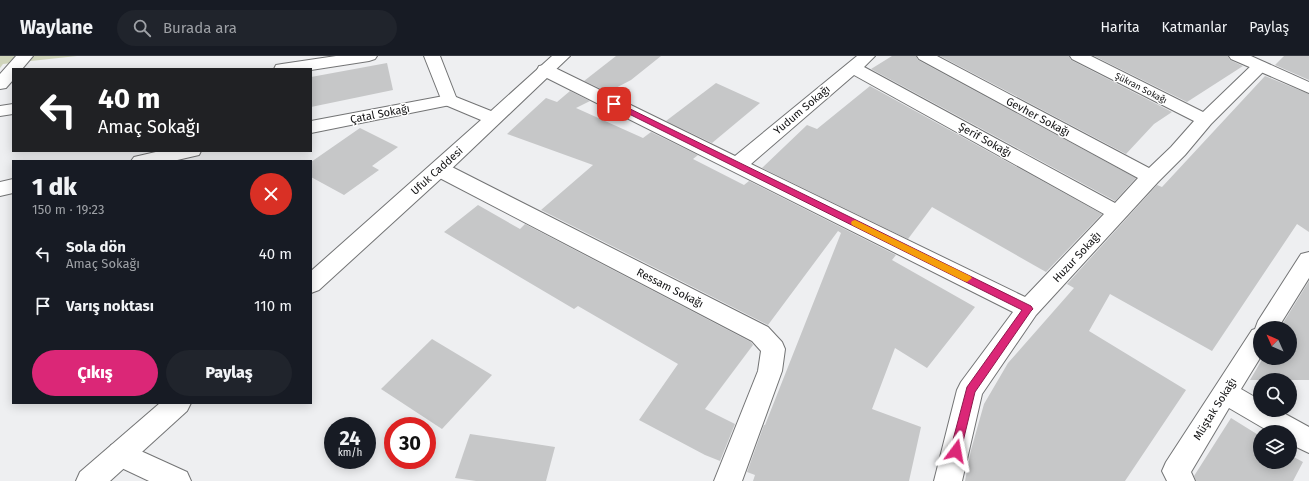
<!DOCTYPE html>
<html lang="tr">
<head>
<meta charset="utf-8">
<style>
  body { margin:0; font-family:"Fira Sans",sans-serif; background:#20242c; color:#f1f3f6; height:100vh; display:flex; flex-direction:column; font-size:15px; white-space:nowrap }
  * { box-sizing:border-box; margin:0 }
  p { font-size:13px; color:#9ea1a6 }
  .icon { flex:none; width:22px; height:22px; fill:none; stroke:currentColor; stroke-width:2; stroke-linecap:round; stroke-linejoin:round }
  .map { position:relative; flex:1; overflow:hidden }
  .drawer { position:absolute; left:12px; top:104px; width:300px; height:244px; display:flex; flex-direction:column; background:#171b24; border-radius:0px; box-shadow:0 2px 10px #0003 }
  .drawer>* { flex:none }
  .guide { position:absolute; left:12px; top:12px; width:300px; height:84px; border-radius:0px; box-shadow:0 2px 10px #0003; background:#202124; color:#fff; overflow:hidden }
  .needle { width:26px; rotate:315deg }
  .tools { position:absolute; left:1253px; top:265px; display:grid; gap:8px }
  .tools a { display:grid; place-items:center; width:44px; height:44px; border-radius:50%; background:#171b24; box-shadow:0 2px 10px #0003; font-size:20px }
  .speed { position:absolute; left:324px; top:361px; display:flex; gap:8px; font-size:20px; font-weight:700; text-align:center }
  .speed>* { display:grid; place-content:center; width:52px; height:52px; border-radius:50%; background:#171b24; box-shadow:0 2px 10px #0003; line-height:1 }
  .speed small { font-size:10px; font-weight:400 }
  .speed .limit { border:6px solid #d22; background:#fff; color:#111 }
  .pin { position:absolute; display:grid; place-items:center; width:34px; height:34px; color:#fff; margin:-17px; border-radius:8px; box-shadow:0 2px 6px #0006 }
  .me { position:absolute; width:44px; margin:-22px; rotate:13deg; stroke-linejoin:round; filter:drop-shadow(0 0 3px #0008) }
  .turn { display:flex; align-items:center; gap:14px; height:84px; padding:0 20px; font-size:18px }
  .turn .icon { width:52px; height:52px; stroke-width:2.5 }
  .turn b { display:block; font-size:28px; line-height:34px }
  .round { display:grid; place-items:center; flex:none; width:42px; height:42px; border-radius:21px; background:#20242c }
  .headline { display:flex; align-items:center; justify-content:space-between; height:68px; padding:0 20px }
  h1 { font-size:24px; font-weight:800; line-height:30px }
  .action { display:flex; gap:8px; margin-top:auto; padding:8px 20px }
  .action a { flex:1; height:46px; border-radius:24px; background:#db2777; color:#fff; font-size:16px; font-weight:800; line-height:46px; text-align:center }
  .action a+a { background:#20242c; color:#f1f3f6 }
  ul { padding:0; list-style:none }
  li { display:flex; align-items:center; gap:12px; height:52px; padding:0 20px }
  li div { flex:1 }
  li b { display:block; font-size:15px }
  li em { font-style:normal }
  header { display:flex; align-items:center; gap:24px; box-sizing:border-box; height:56px; padding:0 20px; background:#171b24; border-bottom:1px solid #363941 }
  header strong { font-size:19px }
  nav { display:flex; gap:22px; margin-inline-start:auto; font-size:14px }
  .search { width:280px; height:36px; background:#20242c; display:flex; align-items:center; gap:10px; box-sizing:border-box; padding:0 14px; border-radius:22px; color:#9ea1a6; font-size:15px }
  .map>svg:first-child { display:block }
</style>
</head>
<body>
<header>
<strong>Waylane</strong>
<div class="search"><svg class="icon" aria-label="search" viewBox="0 0 24 24"><circle cx="10" cy="10" r="6"/><path d="M15 15l6 6"/></svg>Burada ara</div>
<nav><a>Harita</a><a>Katmanlar</a><a>Paylaş</a></nav>
</header>
<div class="map">
<svg width="1309" height="425" viewBox="0 0 1309 425">
  <rect width="100%" height="100%" fill="#eeeff1"/>
  <path fill="#d0d5bb" d="M 0,0 L 77,0 L 3,8 L 0,12 Z"/>
  <g fill="#c6c7c8">
    <path d="M 616,0 L 661,0 L 631,24 L 608,36 L 584,25 Z"/>
    <path d="M 892,0 L 916,0 L 918,4 L 1136,122 L 1115,145 L 871,13 Z"/>
    <path d="M 940,0 L 1069,0 L 1071,4 L 1172,56 L 1154,68 L 1126,98 Z"/>
    <path d="M 1094,0 L 1228,0 L 1230,4 L 1243,10 L 1187,46 Z"/>
    <path d="M 1284,0 L 1309,0 L 1309,24 L 1275,9 Z"/>
    <path d="M 387,7 L 393,34 L 311,51 L 311,21 Z"/>
    <path d="M 1265,20 L 1309,38 L 1309,176 L 1297,168 L 1212,295 L 1110,238 L 1089,275 L 1186,334 L 1125,425 L 965,425 L 971,394 L 984,348 L 1008,307 L 1074,232 L 1067,228 L 1157,129 L 1162,131 Z"/>
    <path d="M 716,27 L 760,47 L 712,87 L 666,65 Z"/>
    <path d="M 870,30 L 1102,158 L 1046,216 L 932,151 L 908,183 L 762,112 L 807,69 L 817,73 Z"/>
    <path d="M 570,35 L 590,45 L 576,52 L 643,82 L 651,76 L 698,99 L 693,103 L 744,129 L 749,125 L 896,199 L 892,204 L 975,251 L 927,312 L 895,292 L 872,353 L 921,371 L 909,425 L 753,425 L 755,419 L 747,416 L 764,369 L 765,369 L 841,177 L 838,175 L 768,269 L 541,154 L 593,109 L 507,78 L 546,42 L 557,46 Z"/>
    <path d="M 360,72 L 398,91 L 372,110 L 379,114 L 344,139 L 311,121 L 311,106 Z"/>
    <path d="M 478,149 L 520,173 L 525,168 L 751,286 L 753,289 L 705,353 L 735,368 L 720,405 L 705,399 L 639,364 L 678,308 L 578,250 L 574,253 L 444,176 Z"/>
    <path d="M 1309,225 L 1309,324 L 1250,324 L 1263,302 L 1290,302 L 1290,272 L 1280,272 Z"/>
    <path d="M 432,283 L 492,319 L 442,373 L 381,333 Z"/>
    <path d="M 1231,362 L 1260,380 L 1260,406 L 1290,406 L 1290,399 L 1303,406 L 1293,425 L 1196,425 L 1194,420 Z"/>
    <path d="M 470,378 L 555,391 L 546,425 L 476,425 L 455,422 Z"/>
  </g>
  <g fill="none" stroke-linecap="round" stroke-linejoin="round">
    <defs>
      <g id="minor">
        <path d="M 16,0 L 33,0 L 22,13 L 13,13 L 13,24 L 6,32 L 0,33 L 0,18 Z"/>
        <path d="M 336,0 L 377,0 L 375,3 L 369,5 L 311,14 L 274,13 L 276,9 L 282,8 Z"/>
        <path d="M 857,0 L 875,0 L 864,11 L 1115,147 L 1138,122 L 919,3 L 917,0 L 937,0 L 1149,112 L 1171,91 L 1194,65 L 1072,3 L 1070,0 L 1091,0 L 1203,56 L 1254,7 L 1260,6 L 1266,7 L 1268,11 L 1211,68 L 1185,99 L 1158,126 L 1036,259 L 982,338 L 962,425 L 934,425 L 957,334 L 961,326 L 1013,256 L 539,18 L 537,14 L 539,10 L 545,9 L 551,10 L 735,100 ZM 854,19 L 1104,158 L 1025,241 L 751,108 Z"/>
        <path d="M 449,39 L 455,40 L 458,44 L 455,48 L 311,77 L 311,65 Z"/>
        <path d="M 13,48 L 13,58 L 0,60 L 0,50 Z"/>
        <path d="M 160,95 L 201,95 L 199,99 L 173,105 L 131,105 L 134,101 Z"/>
        <path d="M 439,107 L 446,108 L 768,271 L 782,286 L 785,293 L 782,315 L 742,425 L 714,425 L 758,315 L 761,295 L 752,285 L 432,118 L 429,113 L 432,108 Z"/>
        <path d="M 13,123 L 13,137 L 0,140 L 0,126 Z"/>
        <path d="M 1309,196 L 1309,222 L 1278,272 L 1260,272 L 1260,302 L 1241,333 L 1260,344 L 1260,354 L 1278,354 L 1309,371 L 1309,397 L 1290,388 L 1290,376 L 1270,376 L 1229,352 L 1191,416 L 1195,425 L 1167,425 L 1162,415 L 1166,406 L 1252,274 L 1255,273 L 1258,265 L 1301,198 Z"/>
        <path d="M 121,386 L 187,416 L 191,425 L 149,425 L 111,407 L 108,398 L 111,389 Z"/>
      </g>
      <g id="tertiary">
        <path d="M 424,0 L 440,0 L 456,41 L 491,55 L 552,0 L 570,0 L 446,118 L 319,234 L 311,237 L 311,215 L 481,64 L 443,48 Z"/>
        <path d="M 1229,0 L 1251,0 L 1309,26 L 1309,37 L 1231,3 Z"/>
        <path d="M 160,347 L 191,347 L 187,355 L 110,425 L 76,425 L 80,416 Z"/>
      </g>
    </defs>
    <use href="#minor" stroke="#737475" stroke-width="2"/>
    <use href="#tertiary" stroke="#737475" stroke-width="2"/>
    <use href="#minor" fill="#fff" fill-rule="evenodd"/>
    <use href="#tertiary" fill="#fff" fill-rule="evenodd"/>
  </g>
  <path fill="#db2777" stroke="#8e194d" d="M 614,45 L 1031,250 L 1033,253 L 1031,255 L 975,336 L 960,398 L 956,400 L 952,398 L 950,395 L 967,331 L 1022,254 L 611,49 L 610,48 Z"/>
  <path fill="#f59e0b" d="M 855,164 L 970,220 L 972,222 L 967,226 L 964,225 L 852,169 L 851,167 L 852,165 Z"/>
  <g text-anchor="middle" dominant-baseline="central" stroke-width="3" stroke-linejoin="round" paint-order="stroke">
    <g font-size="9" fill="#111112" stroke="#fff">
      <text transform="translate(1141 32) rotate(27)">Şükran Sokağı</text>
    </g>
    <g font-size="11" fill="#111112" stroke="#fff">
      <text transform="translate(802 54) rotate(-40)">Yudum Sokağı</text>
      <text transform="translate(380 58) rotate(-11)">Çatal Sokağı</text>
      <text transform="translate(1038 61) rotate(28)">Gevher Sokağı</text>
      <text transform="translate(985 84) rotate(29)">Şerif Sokağı</text>
      <text transform="translate(437 115) rotate(-42)">Ufuk Caddesi</text>
      <text transform="translate(1077 201) rotate(-47)">Huzur Sokağı</text>
      <text transform="translate(670 232) rotate(27)">Ressam Sokağı</text>
      <text transform="translate(1215 353) rotate(-58)">Müştak Sokağı</text>
    </g>
  </g>
</svg>
<div class="tools">
<a><svg class="needle" viewBox="-14 -14 28 28"><path d="M0-13l5 13h-10z" fill="#e53935"/><path d="M0 13l5-13h-10z" fill="#9ea1a6"/></svg></a>
<a><svg class="icon" aria-label="search" viewBox="0 0 24 24"><circle cx="10" cy="10" r="6"/><path d="M15 15l6 6"/></svg></a>
<a><svg class="icon" aria-label="layers" viewBox="0 0 24 24"><path d="M12 4l9 5-9 5-9-5zM3 14l9 5 9-5"/></svg></a>
</div>
<div class="speed"><div>24<small>km/h</small></div><div class="limit">30</div></div>
<div class="pin" style="left:614px;top:48px;background:#d93025"><svg class="icon" aria-label="arrive" viewBox="0 0 24 24"><path d="M6 21V4h12l-3 4 3 4H6"/></svg></div>
<svg class="me" style="left:956px;top:395px" viewBox="-20 -20 40 40"><path d="M0-17L14 15 0 8-14 15z" fill="#db2777" stroke="#fff" stroke-width="4"/></svg>
<div class="guide">
<div class="turn"><svg class="icon" aria-label="left" viewBox="0 0 24 24"><path d="M17 20v-9H6M10 6l-5 5 5 5"/></svg><div><b>40 m</b>Amaç Sokağı</div></div>
</div>
<section class="drawer">
<div class="headline"><div><h1>1 dk</h1><p>150 m · 19:23</p></div><a class="round" style="background:#d93025;color:#fff"><svg class="icon" aria-label="close" viewBox="0 0 24 24"><path d="M6 6l12 12M18 6L6 18"/></svg></a></div>
<ul>
<li><svg class="icon" aria-label="left" viewBox="0 0 24 24"><path d="M17 20v-9H6M10 6l-5 5 5 5"/></svg><div><b>Sola dön</b><p>Amaç Sokağı</p></div><em>40 m</em></li>
<li><svg class="icon" aria-label="arrive" viewBox="0 0 24 24"><path d="M6 21V4h12l-3 4 3 4H6"/></svg><div><b>Varış noktası</b></div><em>110 m</em></li>
</ul>
<div class="action"><a>Çıkış</a><a>Paylaş</a></div>
</section>
</div>
</body>
</html>
